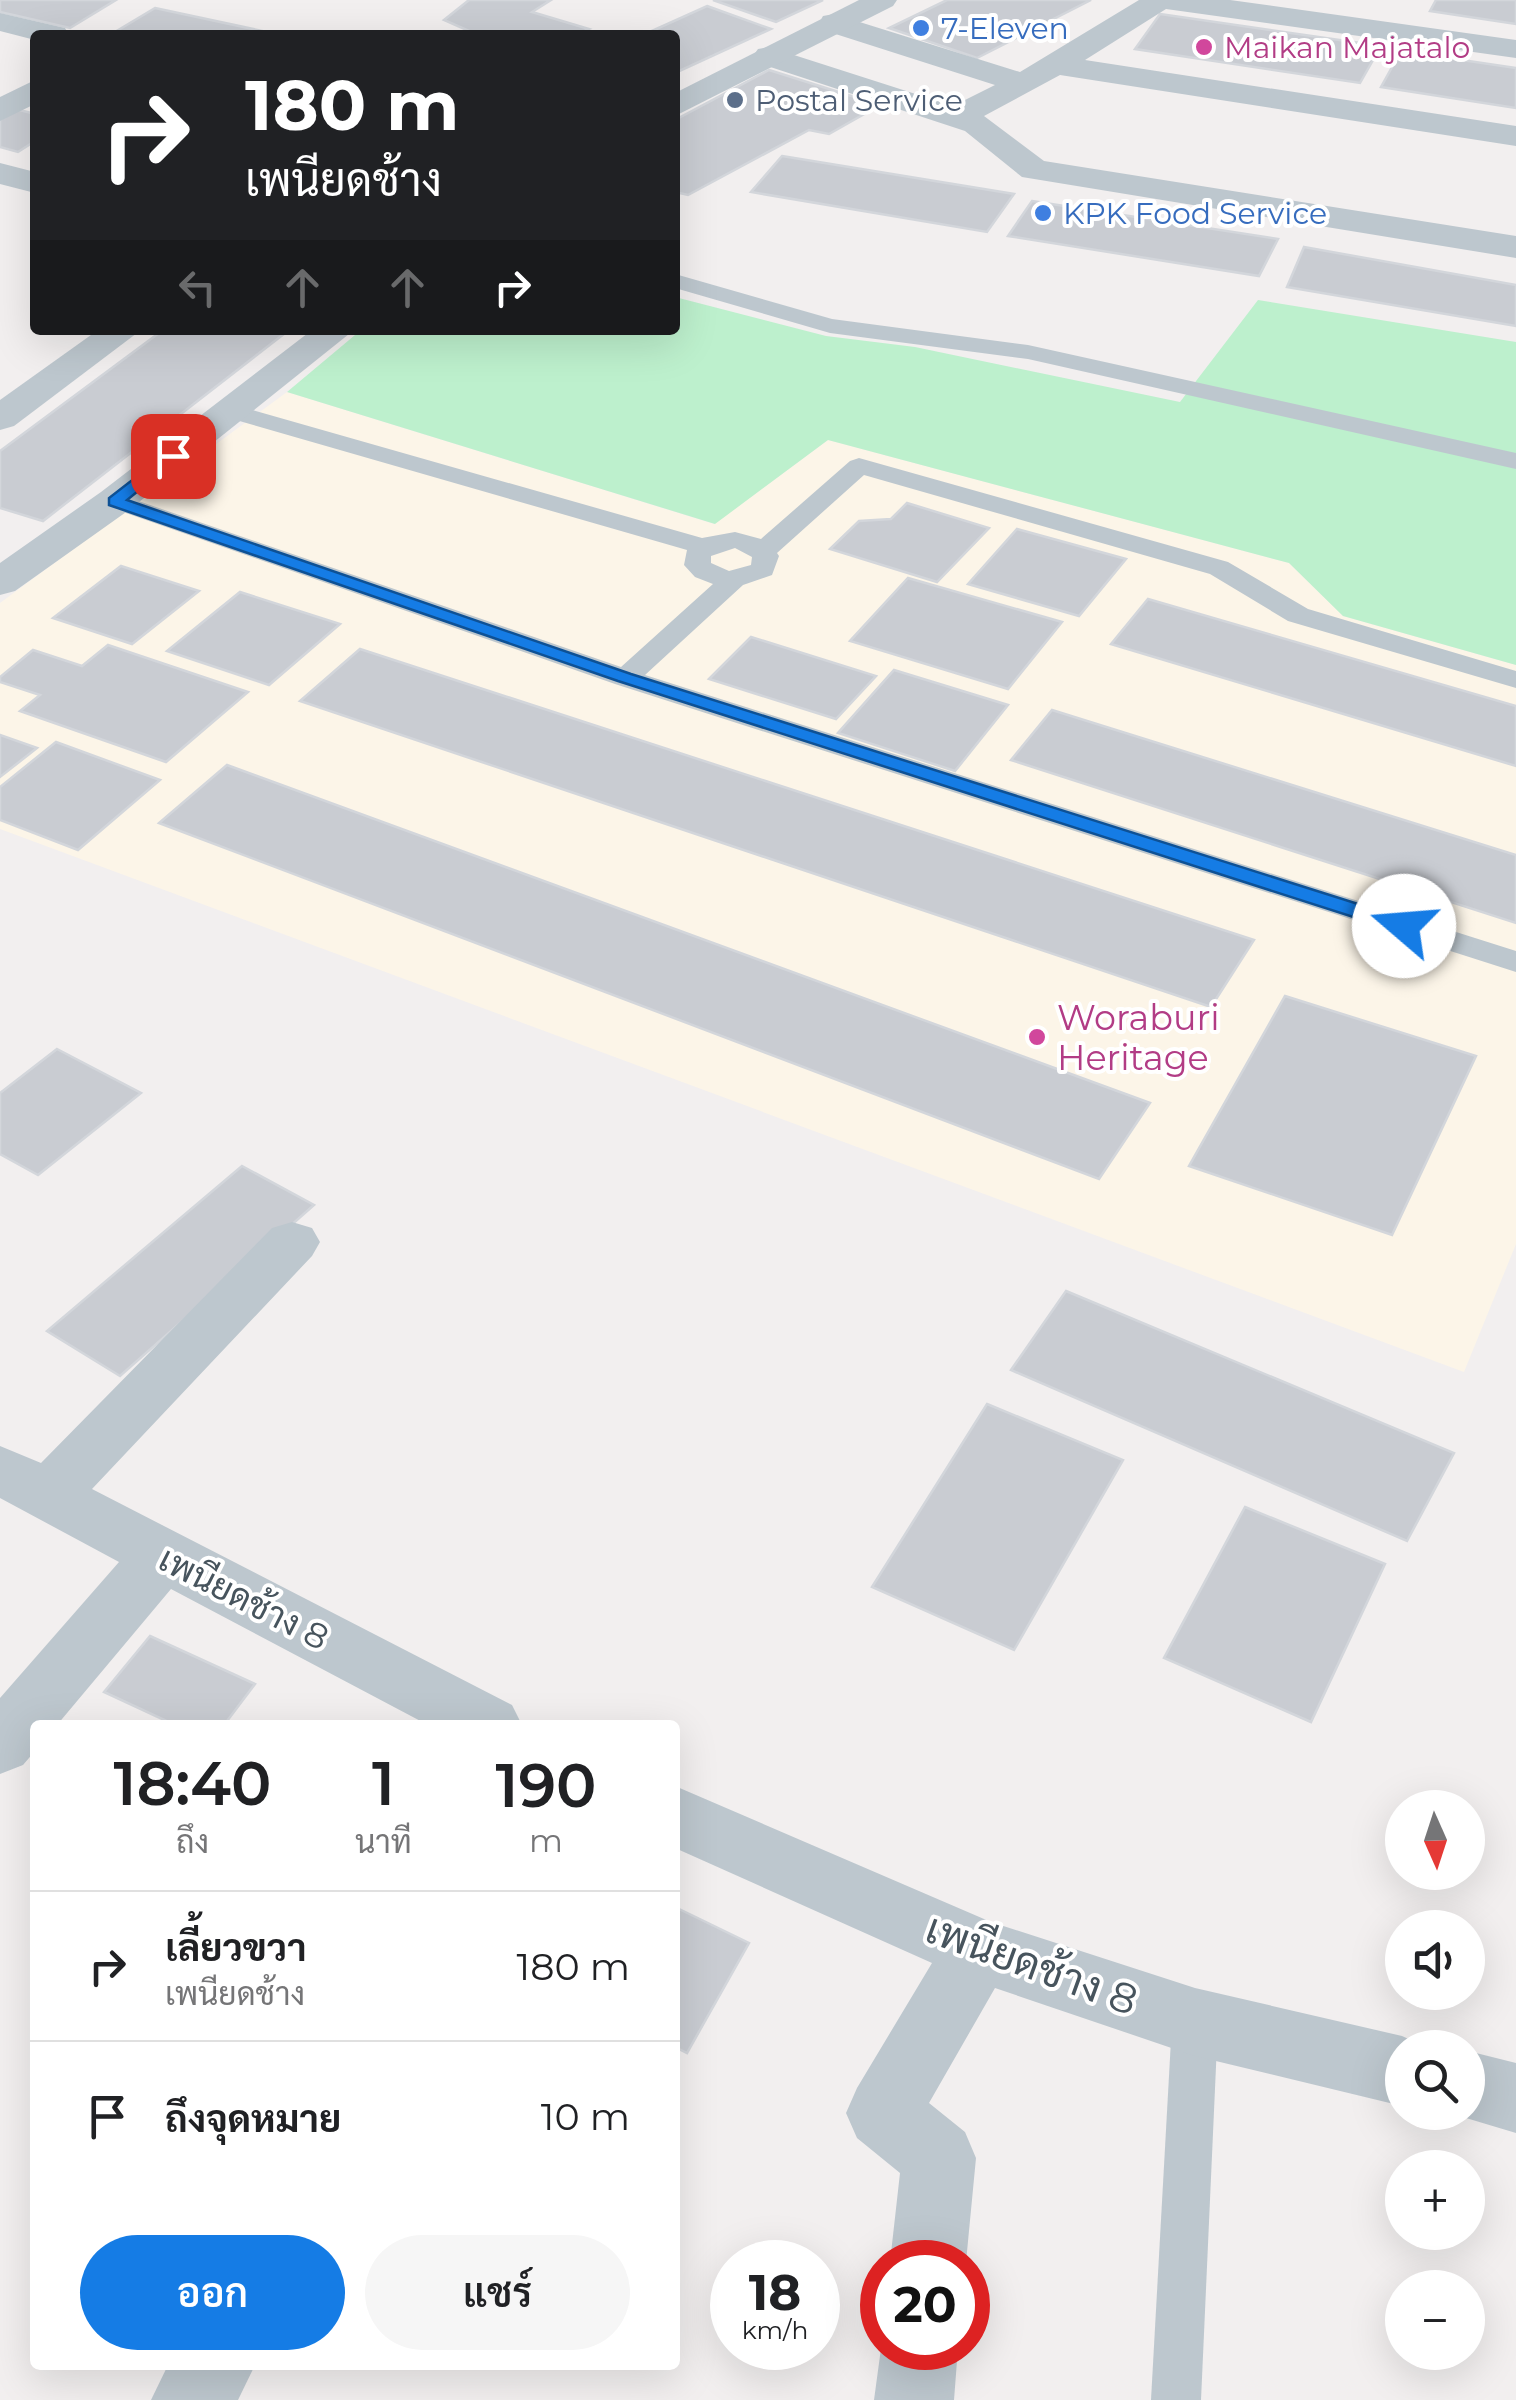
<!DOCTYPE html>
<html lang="th">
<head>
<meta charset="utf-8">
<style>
  body { margin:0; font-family:Montserrat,Sarabun,sans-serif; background:#f6f6f6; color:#202124; height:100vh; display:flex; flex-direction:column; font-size:38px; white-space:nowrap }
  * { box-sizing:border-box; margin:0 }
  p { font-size:32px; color:#757577 }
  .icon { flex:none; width:55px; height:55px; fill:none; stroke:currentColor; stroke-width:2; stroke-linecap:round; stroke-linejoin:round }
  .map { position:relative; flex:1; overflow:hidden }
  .drawer { position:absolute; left:30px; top:1720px; width:650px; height:650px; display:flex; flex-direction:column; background:#fff; border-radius:10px; box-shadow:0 10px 40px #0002 }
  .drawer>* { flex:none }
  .banner { position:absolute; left:30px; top:30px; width:650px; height:305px; border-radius:10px; box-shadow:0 10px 40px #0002; background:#202124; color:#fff; overflow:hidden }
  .needle { width:65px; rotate:177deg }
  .controls { position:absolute; left:1385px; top:1790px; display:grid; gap:20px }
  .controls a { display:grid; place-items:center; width:100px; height:100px; border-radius:50%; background:#fff; box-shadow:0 10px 40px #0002; font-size:50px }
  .speed { position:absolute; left:710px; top:2240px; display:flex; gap:20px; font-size:50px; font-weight:700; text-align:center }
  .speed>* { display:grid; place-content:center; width:130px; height:130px; border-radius:50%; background:#fff; box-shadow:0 10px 40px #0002; line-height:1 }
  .speed small { font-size:25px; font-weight:400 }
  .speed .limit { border:15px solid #d22; background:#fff; color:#111 }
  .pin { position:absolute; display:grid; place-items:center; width:85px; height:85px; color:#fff; margin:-42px; border-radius:20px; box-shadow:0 5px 15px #0006 }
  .me { position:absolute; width:110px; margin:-55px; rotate:288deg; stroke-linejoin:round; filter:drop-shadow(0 0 8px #0008) }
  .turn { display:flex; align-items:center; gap:35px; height:210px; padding:0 50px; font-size:45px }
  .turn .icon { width:130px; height:130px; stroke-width:2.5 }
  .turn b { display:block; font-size:70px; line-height:85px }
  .lanes { display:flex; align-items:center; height:95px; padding:0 50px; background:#0003; justify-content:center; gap:50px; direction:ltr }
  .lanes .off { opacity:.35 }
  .eta { display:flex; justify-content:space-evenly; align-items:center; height:170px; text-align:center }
  .eta b { font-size:60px; font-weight:600; line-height:70px }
  .button { display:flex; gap:20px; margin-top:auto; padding:20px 50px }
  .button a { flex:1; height:115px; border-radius:60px; background:#157ce5; color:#fff; font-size:40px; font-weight:600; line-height:115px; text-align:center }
  .button a+a { background:#f6f6f6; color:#202124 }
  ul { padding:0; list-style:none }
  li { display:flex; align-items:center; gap:30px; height:150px; padding:0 50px; border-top:2px solid #e0e0e0 }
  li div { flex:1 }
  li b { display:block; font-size:38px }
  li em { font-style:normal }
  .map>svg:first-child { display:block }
</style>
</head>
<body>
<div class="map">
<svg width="1516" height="2400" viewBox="0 0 1516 2400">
  <rect width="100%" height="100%" fill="#f2efef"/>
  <path fill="#fcf5e8" d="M 287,392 L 714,524 L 828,440 L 1289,563 L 1343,616 L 1516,665 L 1516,1244 L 1464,1372 L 0,829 L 0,603 Z"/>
  <path fill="#bdf0cd" d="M 675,297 L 826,336 L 915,347 L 1180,402 L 1258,300 L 1516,342 L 1516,665 L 1343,616 L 1289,563 L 828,440 L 715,524 L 287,392 L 361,330 L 675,330 Z"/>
  <g fill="#c9ccd2" stroke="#d3d6db" stroke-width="2.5">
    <path d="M 0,0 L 116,0 L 70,28 L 0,12 Z"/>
    <path d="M 469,0 L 551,0 L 532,12 L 589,29 L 576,35 L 478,35 L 444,20 Z"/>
    <path d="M 713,0 L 823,0 L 776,22 Z"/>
    <path d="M 947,0 L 1091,0 L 977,58 L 889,28 Z"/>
    <path d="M 1436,0 L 1516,0 L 1516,24 L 1430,11 Z"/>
    <path d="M 707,6 L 771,29 L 675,73 L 675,35 L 643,35 Z"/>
    <path d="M 155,8 L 281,35 L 110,35 Z"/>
    <path d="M 1160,14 L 1381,46 L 1360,83 L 1135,49 Z"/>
    <path d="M 1401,51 L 1516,68 L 1516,108 L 1381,87 Z"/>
    <path d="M 769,70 L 880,105 L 829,134 L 809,130 L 688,195 L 675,192 L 675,120 Z"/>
    <path d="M 12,108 L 35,114 L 35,141 L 18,152 L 0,147 L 0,115 Z"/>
    <path d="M 782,156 L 1014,194 L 987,232 L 751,192 Z"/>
    <path d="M 1032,201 L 1278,239 L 1259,276 L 1008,236 Z"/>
    <path d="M 1304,247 L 1516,285 L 1516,326 L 1287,287 Z"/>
    <path d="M 163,330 L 289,330 L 43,521 L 0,508 L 0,451 Z"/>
    <path d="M 907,503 L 989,528 L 937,582 L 830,549 L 859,521 L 891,519 Z"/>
    <path d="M 1017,529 L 1126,559 L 1079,616 L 968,584 Z"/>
    <path d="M 121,566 L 199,591 L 132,644 L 53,618 Z"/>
    <path d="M 908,578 L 1062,622 L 1008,689 L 850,641 Z"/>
    <path d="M 240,592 L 340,624 L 269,685 L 167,651 Z"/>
    <path d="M 1148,599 L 1516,706 L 1516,766 L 1111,644 Z"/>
    <path d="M 751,637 L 876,676 L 836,719 L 709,679 Z"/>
    <path d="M 108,645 L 248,692 L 166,762 L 20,711 L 40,695 L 0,682 L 0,677 L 33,650 L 82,666 Z"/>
    <path d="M 360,649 L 1254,940 L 1211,1007 L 300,701 Z"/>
    <path d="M 894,670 L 1008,705 L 955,771 L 838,733 Z"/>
    <path d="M 1052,710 L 1516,855 L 1516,923 L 1011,760 Z"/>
    <path d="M 0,735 L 37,748 L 0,777 Z"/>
    <path d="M 56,742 L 160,780 L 78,850 L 0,820 L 0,787 Z"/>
    <path d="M 227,765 L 1150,1103 L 1099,1179 L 159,823 Z"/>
    <path d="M 1285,996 L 1476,1056 L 1392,1235 L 1189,1166 Z"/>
    <path d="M 57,1049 L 141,1093 L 38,1175 L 0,1154 L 0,1093 Z"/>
    <path d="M 242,1166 L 314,1205 L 120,1376 L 47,1331 Z"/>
    <path d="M 1066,1291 L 1454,1453 L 1407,1541 L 1011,1370 Z"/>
    <path d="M 987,1404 L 1123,1460 L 1014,1650 L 872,1587 Z"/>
    <path d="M 1245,1507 L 1385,1564 L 1311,1722 L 1164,1658 Z"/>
    <path d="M 150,1636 L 255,1684 L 224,1725 L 175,1725 L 104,1692 Z"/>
    <path d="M 675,1907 L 749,1943 L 687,2053 L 675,2047 Z"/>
  </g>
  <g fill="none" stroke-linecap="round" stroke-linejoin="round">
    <g fill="#bdc7ce" fill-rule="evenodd">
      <path d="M 675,274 L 832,319 L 1028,345 L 1516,453 L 1516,469 L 1028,359 L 830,333 L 675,288 Z"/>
      <path d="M 231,404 L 702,538 L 735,532 L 761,539 L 850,461 L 859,458 L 1228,562 L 1308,609 L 1516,671 L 1516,688 L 1288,621 L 1210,574 L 864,475 L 777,553 L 779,556 L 772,575 L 743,585 L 645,675 L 1516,951 L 1516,972 L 615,684 L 106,506 L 102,501 L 106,496 L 124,496 L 621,667 L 713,584 L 695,577 L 684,565 L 687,550 L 222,416 L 219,411 L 222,406 ZM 735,548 L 752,557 L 751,565 L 729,571 L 711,563 L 711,556 Z"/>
      <path d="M 1195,2000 L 1211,2007 L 1218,2022 L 1201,2400 L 1151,2400 L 1172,2022 L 1179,2007 Z"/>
    </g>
    <g fill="#bdc7ce" fill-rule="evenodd">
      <path d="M 1139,0 L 1230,0 L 1516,40 L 1516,58 L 1166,9 L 1085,60 L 1516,126 L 1516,146 L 1060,75 L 984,116 L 1044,161 L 1516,236 L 1516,258 L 1022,177 L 965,131 L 758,63 L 753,56 L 758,49 L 769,47 L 953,106 L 995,85 L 823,30 L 819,23 L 823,16 L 834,14 L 1020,72 Z"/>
      <path d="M 0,13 L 65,28 L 69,35 L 35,35 L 35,40 L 0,31 Z"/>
      <path d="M 35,80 L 35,104 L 0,121 L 0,97 Z"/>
      <path d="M 0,163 L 35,172 L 35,193 L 0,184 Z"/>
      <path d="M 98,330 L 141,330 L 14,426 L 0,430 L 0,400 Z"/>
      <path d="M 292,1222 L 312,1228 L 320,1242 L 312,1256 L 92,1489 L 512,1705 L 522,1725 L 428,1725 L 171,1589 L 57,1725 L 35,1725 L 35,1751 L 23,1765 L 0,1774 L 0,1698 L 119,1562 L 0,1498 L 0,1446 L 41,1463 L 272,1228 Z"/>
      <path d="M 675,1786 L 991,1922 L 1195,1988 L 1402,2036 L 1428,2048 L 1402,2048 L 1402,2106 L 1195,2056 L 995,1988 L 929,2103 L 965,2132 L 976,2158 L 966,2262 L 890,2262 L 900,2173 L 857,2138 L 846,2113 L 857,2088 L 932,1963 L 675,1848 Z"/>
      <path d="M 1468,2051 L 1516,2063 L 1516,2133 L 1446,2112 L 1468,2112 Z"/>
      <path d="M 882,2341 L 882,2348 L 958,2348 L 954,2400 L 874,2400 Z"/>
      <path d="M 168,2365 L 255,2365 L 238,2400 L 151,2400 Z"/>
    </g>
    <g fill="#bdc7ce" fill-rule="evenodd">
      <path d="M 859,0 L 897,0 L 893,6 L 675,116 L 675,93 Z"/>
      <path d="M 312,330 L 354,330 L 129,510 L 15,591 L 0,595 L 0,563 L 101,492 Z"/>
    </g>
  </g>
  <path fill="#157ce5" stroke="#0e5195" stroke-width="2.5" d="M 167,453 L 181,456 L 127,500 L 631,674 L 1412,921 L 1415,926 L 1404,933 L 1397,931 L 618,681 L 109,505 L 109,498 Z"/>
  <g fill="#3f7fe0" stroke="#fff" stroke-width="4">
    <circle cx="921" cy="28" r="10"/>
    <circle cx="1043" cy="213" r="10"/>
  </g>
  <g fill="#d1479c" stroke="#fff" stroke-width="4">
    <circle cx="1204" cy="47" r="10"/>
    <circle cx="1037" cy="1037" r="10"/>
  </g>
  <circle fill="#5c6f8a" stroke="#fff" stroke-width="4" cx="735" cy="100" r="10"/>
  <g text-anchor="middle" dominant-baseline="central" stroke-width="8" stroke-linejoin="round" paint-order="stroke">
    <g font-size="30" fill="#366cbe" stroke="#fff" text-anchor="start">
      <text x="941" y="28">7-Eleven</text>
      <text x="1063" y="213">KPK Food Service</text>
    </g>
    <g font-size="30" fill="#b23c85" stroke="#fff" text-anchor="start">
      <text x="1224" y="47">Maikan Majatalo</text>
    </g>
    <g font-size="30" fill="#4e5e75" stroke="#fff" text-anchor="start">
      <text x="755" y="100">Postal Service</text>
    </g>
    <g font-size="35" fill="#b23c85" stroke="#fff" text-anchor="start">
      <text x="1057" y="1017">Woraburi<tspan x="1057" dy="40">Heritage</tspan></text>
    </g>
    <g font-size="35" fill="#47545d" stroke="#fff">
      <text transform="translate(244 1598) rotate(27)">เพนียดช้าง 8</text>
    </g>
    <g font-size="42" fill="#47545d" stroke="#fff">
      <text transform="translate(1032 1964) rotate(20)">เพนียดช้าง 8</text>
    </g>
  </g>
</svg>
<div class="controls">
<a><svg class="needle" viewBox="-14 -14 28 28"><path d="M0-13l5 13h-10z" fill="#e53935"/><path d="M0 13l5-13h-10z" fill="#757577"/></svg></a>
<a><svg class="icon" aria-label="sound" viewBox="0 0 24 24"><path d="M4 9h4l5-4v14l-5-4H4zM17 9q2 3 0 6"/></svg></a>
<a><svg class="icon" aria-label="search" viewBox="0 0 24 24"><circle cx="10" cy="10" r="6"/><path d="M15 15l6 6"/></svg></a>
<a>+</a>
<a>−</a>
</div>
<div class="speed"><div>18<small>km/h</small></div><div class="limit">20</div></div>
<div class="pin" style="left:173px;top:456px;background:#d93025"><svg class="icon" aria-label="arrive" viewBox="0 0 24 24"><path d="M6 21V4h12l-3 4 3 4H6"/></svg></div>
<svg class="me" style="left:1404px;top:926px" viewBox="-20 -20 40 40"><circle r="19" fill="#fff"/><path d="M0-13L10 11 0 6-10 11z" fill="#157ce5"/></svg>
<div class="banner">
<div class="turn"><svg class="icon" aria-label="right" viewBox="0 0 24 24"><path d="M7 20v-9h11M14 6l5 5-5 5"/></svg><div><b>180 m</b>เพนียดช้าง</div></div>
<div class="lanes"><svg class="icon off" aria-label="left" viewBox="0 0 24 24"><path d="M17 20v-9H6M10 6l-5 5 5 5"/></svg><svg class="icon off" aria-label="ahead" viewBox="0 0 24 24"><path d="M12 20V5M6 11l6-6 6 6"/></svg><svg class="icon off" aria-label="ahead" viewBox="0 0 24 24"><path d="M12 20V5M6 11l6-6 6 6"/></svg><svg class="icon" aria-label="right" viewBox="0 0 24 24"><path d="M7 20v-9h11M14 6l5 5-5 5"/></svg></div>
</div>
<section class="drawer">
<div class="eta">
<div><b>18:40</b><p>ถึง</p></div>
<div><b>1</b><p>นาที</p></div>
<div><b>190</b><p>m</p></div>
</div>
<ul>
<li><svg class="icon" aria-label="right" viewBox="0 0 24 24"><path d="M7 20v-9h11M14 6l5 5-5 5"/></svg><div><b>เลี้ยวขวา</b><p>เพนียดช้าง</p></div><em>180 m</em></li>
<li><svg class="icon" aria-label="arrive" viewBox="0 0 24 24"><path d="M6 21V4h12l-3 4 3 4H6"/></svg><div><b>ถึงจุดหมาย</b></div><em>10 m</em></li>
</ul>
<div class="button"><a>ออก</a><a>แชร์</a></div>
</section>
</div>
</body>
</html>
